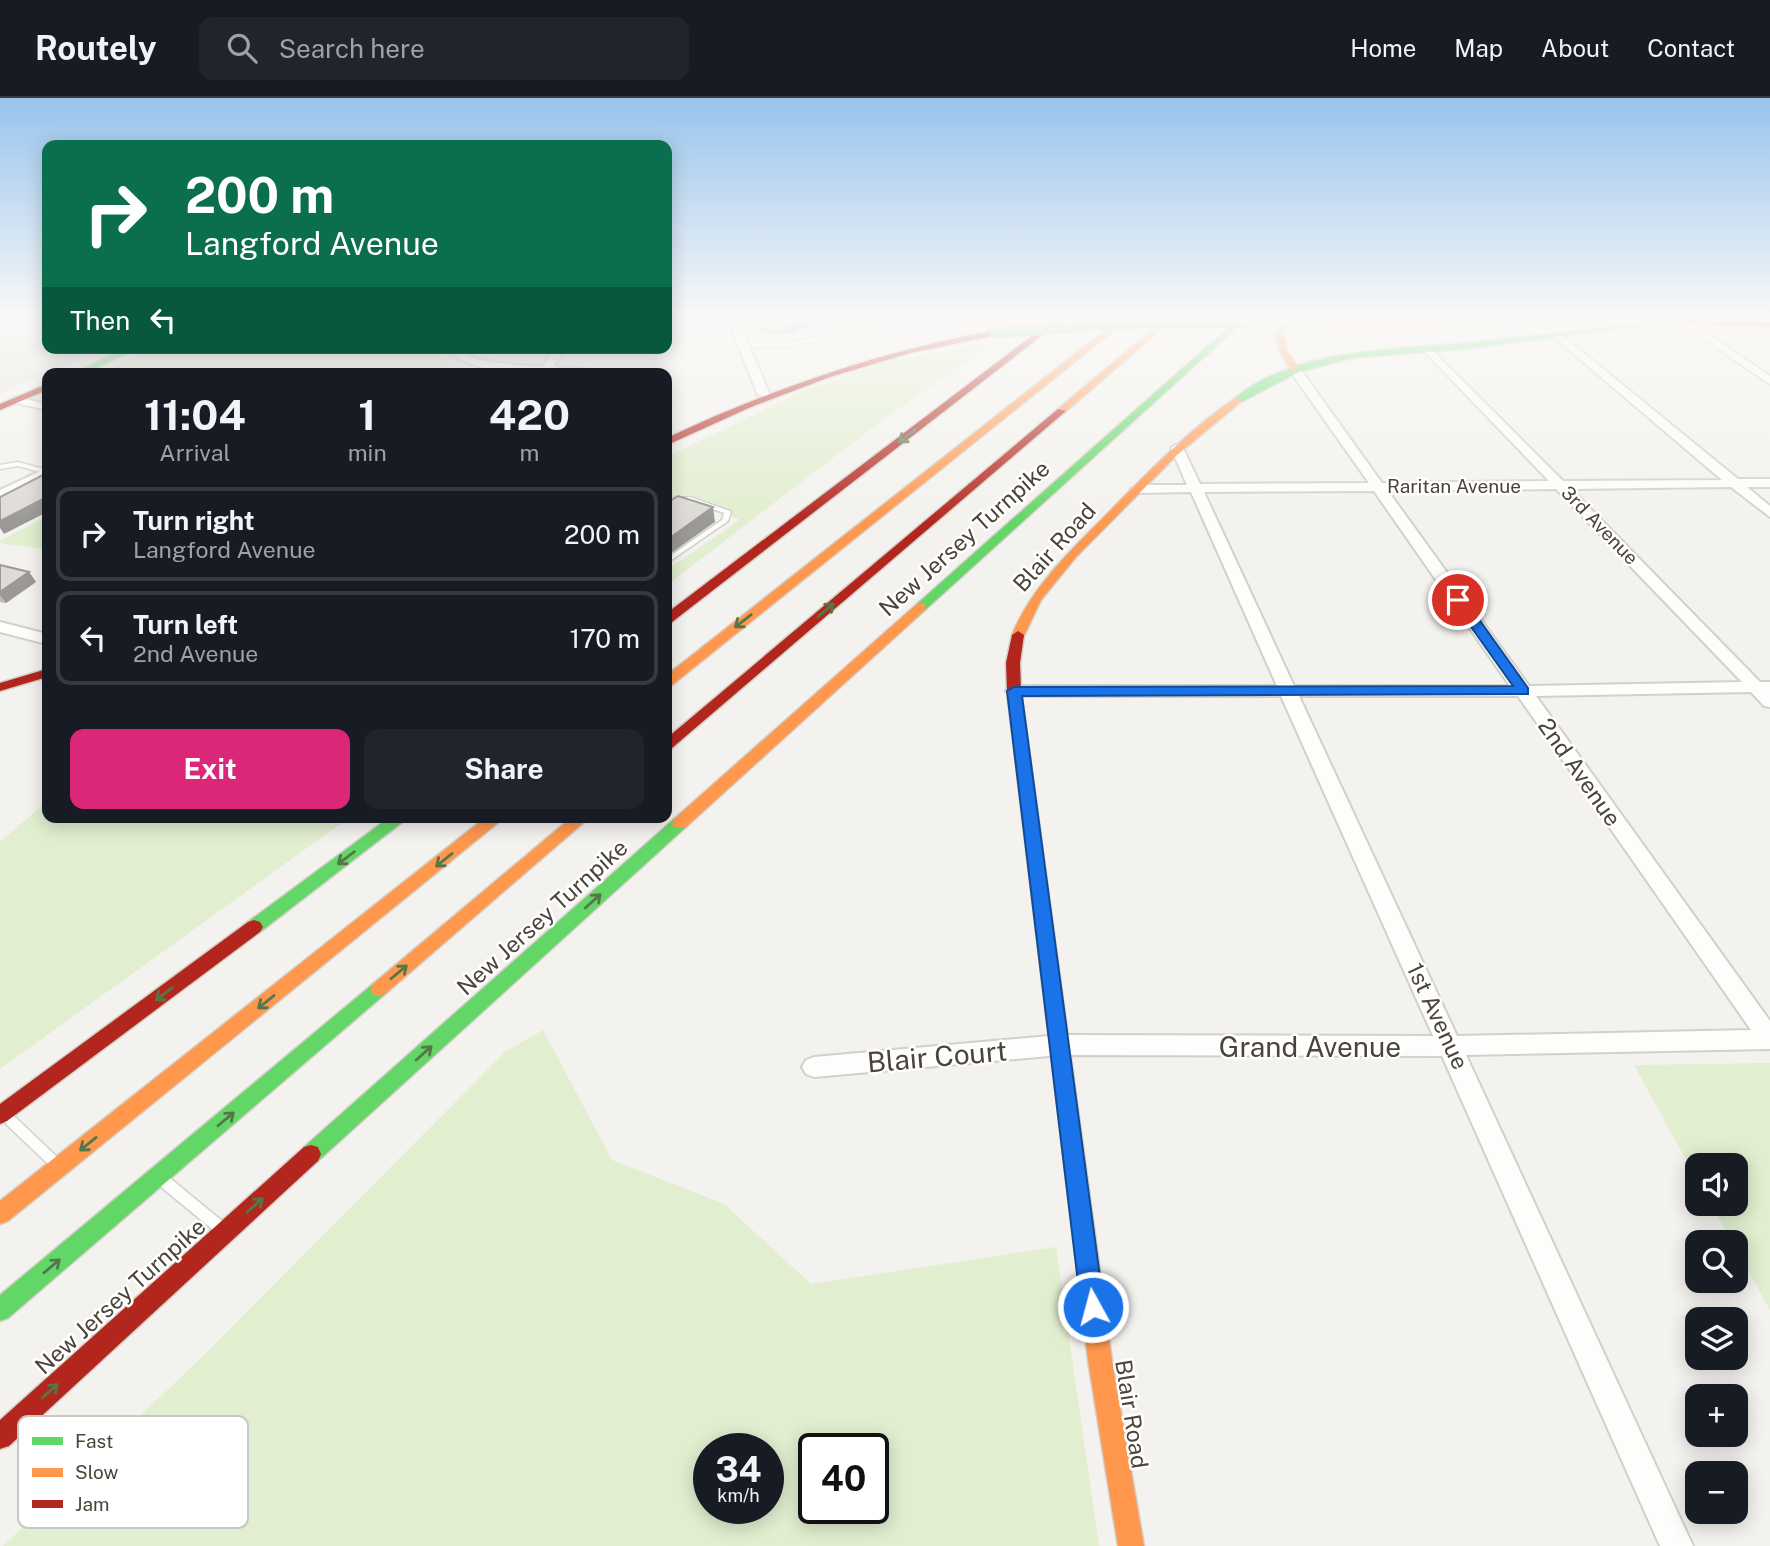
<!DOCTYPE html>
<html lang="en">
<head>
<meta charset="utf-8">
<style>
  body { margin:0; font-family:"Public Sans",sans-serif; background:#20242c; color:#f1f3f6; height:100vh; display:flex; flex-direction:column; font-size:26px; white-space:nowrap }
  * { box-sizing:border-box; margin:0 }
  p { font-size:23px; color:#9ea1a6 }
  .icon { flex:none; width:38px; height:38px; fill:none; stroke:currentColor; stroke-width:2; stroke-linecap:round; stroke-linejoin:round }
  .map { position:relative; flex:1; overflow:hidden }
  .side { position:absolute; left:42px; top:270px; width:630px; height:455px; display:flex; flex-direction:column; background:#171b24; border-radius:14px; box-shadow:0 4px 18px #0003 }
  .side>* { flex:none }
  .guide { position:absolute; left:42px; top:42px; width:630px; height:214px; border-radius:14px; box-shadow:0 4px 18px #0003; background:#0b6e4f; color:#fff; overflow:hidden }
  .fabs { position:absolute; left:1685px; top:1055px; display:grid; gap:14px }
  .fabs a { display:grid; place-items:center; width:63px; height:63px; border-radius:14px; background:#171b24; box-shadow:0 4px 18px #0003; font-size:35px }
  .speed { position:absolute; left:693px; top:1335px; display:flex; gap:14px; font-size:35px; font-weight:700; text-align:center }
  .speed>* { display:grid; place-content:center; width:91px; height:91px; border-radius:50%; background:#171b24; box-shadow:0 4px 18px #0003; line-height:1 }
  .speed small { font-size:18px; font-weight:400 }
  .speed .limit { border:4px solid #111; border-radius:10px; background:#fff; color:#111 }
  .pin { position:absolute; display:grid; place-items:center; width:60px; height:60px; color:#fff; margin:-30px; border:4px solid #fff; border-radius:50%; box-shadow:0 2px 7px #0007 }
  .me { position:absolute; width:77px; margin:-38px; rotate:353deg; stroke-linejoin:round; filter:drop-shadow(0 0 5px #0008) }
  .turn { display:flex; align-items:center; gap:24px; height:147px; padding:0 28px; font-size:32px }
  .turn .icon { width:91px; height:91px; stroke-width:2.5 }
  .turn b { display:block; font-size:49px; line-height:60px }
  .then { display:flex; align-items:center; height:66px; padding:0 28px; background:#0003; gap:14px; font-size:26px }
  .eta { display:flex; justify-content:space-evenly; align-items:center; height:119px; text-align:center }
  .eta b { font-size:42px; font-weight:700; line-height:49px }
  .cta { display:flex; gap:14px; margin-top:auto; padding:14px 28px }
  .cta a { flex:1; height:80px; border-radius:14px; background:#db2777; color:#fff; font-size:28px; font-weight:700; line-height:80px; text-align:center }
  .cta a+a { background:#20242c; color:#f1f3f6 }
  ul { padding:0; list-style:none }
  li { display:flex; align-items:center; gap:21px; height:94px; margin:0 14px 10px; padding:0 14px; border:4px solid #363941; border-radius:14px }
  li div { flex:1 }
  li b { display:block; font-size:26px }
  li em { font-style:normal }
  header { display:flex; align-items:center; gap:42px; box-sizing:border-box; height:98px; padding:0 35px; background:#171b24; border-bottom:2px solid #363941 }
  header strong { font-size:33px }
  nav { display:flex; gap:38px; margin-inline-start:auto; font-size:24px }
  .search { width:490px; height:63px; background:#20242c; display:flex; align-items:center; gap:18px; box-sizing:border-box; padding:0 24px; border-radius:14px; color:#9ea1a6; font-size:26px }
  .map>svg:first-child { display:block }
</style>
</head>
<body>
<header>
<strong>Routely</strong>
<div class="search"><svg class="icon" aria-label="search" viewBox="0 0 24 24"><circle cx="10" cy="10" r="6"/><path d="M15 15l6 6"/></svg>Search here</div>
<nav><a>Home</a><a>Map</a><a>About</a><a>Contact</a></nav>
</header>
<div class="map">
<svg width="1770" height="1448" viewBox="0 0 1770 1448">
  <rect width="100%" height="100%" fill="#f4f2ee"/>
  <g fill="#e1eecf" fill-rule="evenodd">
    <path d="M 997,243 L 889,317 L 667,487 L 667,472 L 740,422 L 688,396 L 667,399 L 667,359 L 807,291 L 892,262 Z"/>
    <path d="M 155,250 L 433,250 L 452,269 L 495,275 L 101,275 Z"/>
    <path d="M 47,418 L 47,452 L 0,445 L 0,443 Z"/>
    <path d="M 47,703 L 47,719 L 350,719 L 0,971 L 0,744 Z"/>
    <path d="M 543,932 L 612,1062 L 724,1106 L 811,1186 L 1056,1149 L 1099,1448 L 3,1448 L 202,1259 L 505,954 ZM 709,1351 L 768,1351 L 768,1410 L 709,1410 ZM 873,1351 L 873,1410 L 814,1410 L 814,1351 Z"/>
    <path d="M 1770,965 L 1770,1212 L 1736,1151 L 1736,1144 L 1732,1144 L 1711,1106 L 1736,1106 L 1736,1068 L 1698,1068 L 1697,1082 L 1634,967 Z"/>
  </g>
  <path fill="#e6e3df" d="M 38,225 L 47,233 L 47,250 L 68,250 L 81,261 L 0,295 L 0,240 Z"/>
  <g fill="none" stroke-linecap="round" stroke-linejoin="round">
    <defs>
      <g id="lane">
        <path d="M 898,222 L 906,222 L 788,249 L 742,249 L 739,247 L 742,245 L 788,245 Z"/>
        <path d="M 18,364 L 47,372 L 47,376 L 18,368 L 0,371 L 0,367 Z"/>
        <path d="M 690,399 L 730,413 L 731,414 L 728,423 L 667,465 L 667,460 L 722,422 L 724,415 L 689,403 L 667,404 L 667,400 Z"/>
        <path d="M 11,1018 L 15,1019 L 55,1057 L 57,1061 L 55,1065 L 51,1067 L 47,1065 L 7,1027 L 5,1023 L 7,1019 Z"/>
        <path d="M 166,1079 L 171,1081 L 222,1123 L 224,1127 L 222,1131 L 217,1133 L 212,1131 L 161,1089 L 160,1085 L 161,1081 Z"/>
      </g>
      <g id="street">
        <path d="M 728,222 L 738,222 L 770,297 L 768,299 L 758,297 Z"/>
        <path d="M 1676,222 L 1687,222 L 1770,278 L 1770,286 Z"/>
        <path d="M 1559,235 L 1738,381 L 1770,381 L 1770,389 L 1747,389 L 1770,408 L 1770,419 L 1731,389 L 1571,391 L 1760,584 L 1770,584 L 1770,609 L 1764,608 L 1751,594 L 1536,598 L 1770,923 L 1770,951 L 1466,957 L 1693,1448 L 1660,1448 L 1442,958 L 1060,957 L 814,979 L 806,976 L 802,969 L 806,962 L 814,959 L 1060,937 L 1433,938 L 1281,598 L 1014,598 L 1006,593 L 1014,588 L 1277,588 L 1191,394 L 1138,395 L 1131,391 L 1138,387 L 1187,387 L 1171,350 L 1177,346 L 1183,350 L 1200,386 L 1369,385 L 1288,270 L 1290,268 L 1298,268 L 1382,385 L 1549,383 L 1424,253 L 1423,251 L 1428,248 L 1563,383 L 1722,382 L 1555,240 L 1555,236 ZM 1556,391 L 1742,584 L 1529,588 L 1388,393 ZM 1374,393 L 1510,588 L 1294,588 L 1204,394 ZM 1299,598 L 1518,598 L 1751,932 L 1457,938 Z"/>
        <path d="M 445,250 C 459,250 467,258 481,262 C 501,266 522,267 542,269 L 555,250 L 566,250 L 553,269 L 597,272 L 602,275 C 560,275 475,283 445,250 Z"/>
        <path d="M 16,299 L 47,306 L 47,312 L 12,304 L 10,302 Z"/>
        <path d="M 47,370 L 47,379 L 0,401 L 0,392 Z"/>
        <path d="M 0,524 L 47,536 L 47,546 L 0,534 Z"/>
      </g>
      <g id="fast">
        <path d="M 1237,222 L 1245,222 L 925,512 L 917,512 L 917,506 Z"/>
        <path d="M 1665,222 L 1685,222 L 1474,250 L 1352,260 L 1299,274 L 1241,304 L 1233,302 C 1293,249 1399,252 1474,244 C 1538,238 1601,230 1665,222 Z"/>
        <path d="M 126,250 L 138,250 L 86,275 L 74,275 Z"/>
        <path d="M 390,719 L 409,719 L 260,834 L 248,834 L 245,829 L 248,824 Z"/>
        <path d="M 680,720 L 688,725 L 686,729 L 318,1063 L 311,1065 L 304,1063 L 301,1056 L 304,1049 L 674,721 Z"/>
        <path d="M 379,884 L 385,886 L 388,891 L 385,896 L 8,1220 L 0,1223 L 0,1197 L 373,886 Z"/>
      </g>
      <g id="slow">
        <path d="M 1118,222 L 1127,222 L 672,587 L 667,588 L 667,577 Z"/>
        <path d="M 1164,222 L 1172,222 L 1064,315 L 1058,315 L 1058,311 Z"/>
        <path d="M 1285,222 L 1293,222 L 1284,236 L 1287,253 L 1299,270 L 1294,273 L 1291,272 L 1279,253 L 1276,236 Z"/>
        <path d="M 1235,300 L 1243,302 L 1177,357 L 1076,459 L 1041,502 L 1023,540 L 1013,540 L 1012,537 C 1033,486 1073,451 1111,412 C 1150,372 1189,332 1235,300 Z"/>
        <path d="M 921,505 L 925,506 L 925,512 L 686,729 L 674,729 L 672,725 L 674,721 L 917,506 Z"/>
        <path d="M 486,719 L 505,719 L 8,1123 L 0,1126 L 0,1103 Z"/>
        <path d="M 572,719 L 590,719 L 385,896 L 379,898 L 373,896 L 370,891 L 373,886 Z"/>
        <path d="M 1049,859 L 1055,861 L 1058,866 L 1112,1262 L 1144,1448 L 1118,1448 L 1088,1262 L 1040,866 L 1043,861 Z"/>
      </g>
      <g id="jam">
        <path d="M 1053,222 L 1062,222 L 672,524 L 667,525 L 667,515 Z"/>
        <path d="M 1314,222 L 1499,222 L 1495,224 L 1317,225 Z"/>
        <path d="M 1659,222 L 1770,223 L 1770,229 L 1663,224 Z"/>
        <path d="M 995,232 L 998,233 L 998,237 L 910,255 L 830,279 L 751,309 L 667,347 L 667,340 C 773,290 880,254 995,232 Z"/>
        <path d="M 47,286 L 47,292 L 0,312 L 0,306 Z"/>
        <path d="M 1058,311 L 1066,313 L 672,650 L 667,652 L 667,640 Z"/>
        <path d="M 1018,533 L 1024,537 L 1020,565 L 1021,593 L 1058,866 L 1055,871 L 1049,873 L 1043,871 L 1040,866 L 1007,593 L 1006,565 L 1012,537 Z"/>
        <path d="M 47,571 L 47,579 L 0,593 L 0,585 Z"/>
        <path d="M 254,822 L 260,824 L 263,829 L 260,834 L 7,1023 L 0,1026 L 0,1006 L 248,824 Z"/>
        <path d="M 311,1047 L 318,1049 L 321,1056 L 318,1063 L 9,1348 L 0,1351 L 0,1322 L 304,1049 Z"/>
      </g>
    </defs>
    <use href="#lane" stroke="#d2d0cb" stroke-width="3"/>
    <use href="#street" stroke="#d2d0cb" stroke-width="4"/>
    <use href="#fast" stroke="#d3cfc5" stroke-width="3"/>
    <use href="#slow" stroke="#d3cfc5" stroke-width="3"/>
    <use href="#jam" stroke="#d3cfc5" stroke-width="3"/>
    <use href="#lane" fill="#fdfdfc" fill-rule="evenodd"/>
    <use href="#street" fill="#fdfdfc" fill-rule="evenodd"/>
    <use href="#fast" fill="#63d668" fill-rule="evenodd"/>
    <use href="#slow" fill="#ff974d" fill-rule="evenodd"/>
    <use href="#jam" fill="#b3261e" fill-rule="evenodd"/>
    <defs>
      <path id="rail" d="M 0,235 L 35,222"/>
    </defs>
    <use href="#rail" stroke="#dbdbda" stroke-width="5"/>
    <use href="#rail" stroke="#fff" stroke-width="3.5" stroke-dasharray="10" stroke-linecap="butt"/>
    <defs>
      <path id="fast-bridge" d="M 995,235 L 1105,227 L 1317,223"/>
    </defs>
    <use href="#fast-bridge" stroke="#d3cfc5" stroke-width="11" stroke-linecap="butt"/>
    <use href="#fast-bridge" stroke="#63d668" stroke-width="10"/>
  </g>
  <g fill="#bfbcb8">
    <path d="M 756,222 L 809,222 L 807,229 L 790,236 L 765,236 L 757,231 Z"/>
    <path d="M 837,222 L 846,222 L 844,228 Z"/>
    <path d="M 0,467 L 29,474 L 36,484 L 6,505 L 0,504 Z"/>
  </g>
  <g fill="#9b9996">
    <path d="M 789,222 L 809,222 L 807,229 L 790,236 Z"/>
    <path d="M 47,399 L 47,414 L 4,436 L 0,430 L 0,423 Z"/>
    <path d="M 713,409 L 715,424 L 667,458 L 667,442 Z"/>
    <path d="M 29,474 L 36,484 L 6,505 L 0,497 L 0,494 Z"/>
  </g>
  <g fill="#dedbd6" stroke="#9b9996" stroke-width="2">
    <path d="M 47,375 L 47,399 L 0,423 L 0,399 Z"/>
    <path d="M 678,398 L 713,409 L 667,442 L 667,405 Z"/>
    <path d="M 0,467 L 29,474 L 0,494 Z"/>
  </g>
  <defs><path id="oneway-shaft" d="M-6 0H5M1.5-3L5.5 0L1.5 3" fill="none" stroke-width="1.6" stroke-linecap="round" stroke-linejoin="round" transform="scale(1.75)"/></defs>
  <g stroke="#537749">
    <use href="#oneway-shaft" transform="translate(907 338) rotate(142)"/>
    <use href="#oneway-shaft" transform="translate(826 512) rotate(-40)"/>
    <use href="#oneway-shaft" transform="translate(743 523) rotate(142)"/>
    <use href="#oneway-shaft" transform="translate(346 760) rotate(143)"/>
    <use href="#oneway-shaft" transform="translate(444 762) rotate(141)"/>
    <use href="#oneway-shaft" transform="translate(593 803) rotate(-42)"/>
    <use href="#oneway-shaft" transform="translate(399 874) rotate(-40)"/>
    <use href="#oneway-shaft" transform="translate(164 896) rotate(143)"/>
    <use href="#oneway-shaft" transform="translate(266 904) rotate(141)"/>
    <use href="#oneway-shaft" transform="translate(424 955) rotate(-42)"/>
    <use href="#oneway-shaft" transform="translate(226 1021) rotate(-40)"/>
    <use href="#oneway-shaft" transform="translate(88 1046) rotate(141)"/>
    <use href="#oneway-shaft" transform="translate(255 1107) rotate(-42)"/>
    <use href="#oneway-shaft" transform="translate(52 1168) rotate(-40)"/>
    <use href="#oneway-shaft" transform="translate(50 1293) rotate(-42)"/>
  </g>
  <linearGradient id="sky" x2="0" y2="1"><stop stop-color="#98c4ec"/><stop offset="0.52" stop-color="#faf9f7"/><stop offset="1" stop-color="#faf9f7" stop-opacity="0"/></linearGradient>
  <rect width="1770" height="424" fill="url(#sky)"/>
  <path fill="#1a73e8" stroke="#114b97" stroke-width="2" d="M 1458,498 L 1463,499 L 1528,590 L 1528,596 L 1022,598 L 1104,1209 L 1101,1218 L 1093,1221 L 1085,1218 L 1081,1209 L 1007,593 L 1014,589 L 1513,588 L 1452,502 Z"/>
  <g text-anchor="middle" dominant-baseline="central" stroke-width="5" stroke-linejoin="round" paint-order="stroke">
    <g font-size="19" fill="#4b4439" stroke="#fff">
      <text x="1454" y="388">Raritan Avenue</text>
      <text transform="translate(1600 427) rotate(46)">3rd Avenue</text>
    </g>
    <g font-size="23" fill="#4b4439" stroke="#fff">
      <text transform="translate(964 440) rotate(-42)">New Jersey Turnpike</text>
      <text transform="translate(1054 449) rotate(-48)">Blair Road</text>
      <text transform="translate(1580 674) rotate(55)">2nd Avenue</text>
      <text transform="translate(542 819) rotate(-42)">New Jersey Turnpike</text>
      <text transform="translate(1438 918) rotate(65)">1st Avenue</text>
      <text transform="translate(120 1198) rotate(-42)">New Jersey Turnpike</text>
      <text transform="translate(1132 1316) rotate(81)">Blair Road</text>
    </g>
    <g font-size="28" fill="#4b4439" stroke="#fff">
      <text x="1310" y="948">Grand Avenue</text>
      <text transform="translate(937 958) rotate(-5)">Blair Court</text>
    </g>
  </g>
  <rect x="18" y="1318" width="230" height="112" rx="10" fill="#fff" stroke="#c9c7c4" stroke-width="2"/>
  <rect x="32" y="1339" width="31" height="8" fill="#63d668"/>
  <rect x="32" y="1370" width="31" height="9" fill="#ff974d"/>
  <rect x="32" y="1402" width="31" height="8" fill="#b3261e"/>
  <g font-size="19" fill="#4b4439">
    <text x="75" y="1350">Fast</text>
    <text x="75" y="1381">Slow</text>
    <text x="75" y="1413">Jam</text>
  </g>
</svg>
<div class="fabs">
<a><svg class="icon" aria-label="sound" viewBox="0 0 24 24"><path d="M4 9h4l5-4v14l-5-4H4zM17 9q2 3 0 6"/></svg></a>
<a><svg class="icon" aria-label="search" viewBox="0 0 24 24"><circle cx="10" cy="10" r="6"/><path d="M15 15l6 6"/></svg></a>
<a><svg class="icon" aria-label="layers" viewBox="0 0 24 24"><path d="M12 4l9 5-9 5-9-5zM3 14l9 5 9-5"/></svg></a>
<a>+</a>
<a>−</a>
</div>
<div class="speed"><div>34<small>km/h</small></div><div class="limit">40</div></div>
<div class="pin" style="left:1458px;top:502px;background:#d93025"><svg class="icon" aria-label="arrive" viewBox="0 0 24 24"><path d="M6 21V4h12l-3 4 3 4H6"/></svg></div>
<svg class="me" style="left:1093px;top:1209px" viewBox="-20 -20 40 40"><circle r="17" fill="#1a73e8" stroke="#fff" stroke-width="3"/><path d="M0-11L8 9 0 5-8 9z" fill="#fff"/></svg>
<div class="guide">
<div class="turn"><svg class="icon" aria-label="right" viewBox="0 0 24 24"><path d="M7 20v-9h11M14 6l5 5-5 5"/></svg><div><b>200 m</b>Langford Avenue</div></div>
<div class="then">Then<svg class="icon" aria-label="left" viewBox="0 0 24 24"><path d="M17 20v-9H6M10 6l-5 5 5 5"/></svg></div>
</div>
<section class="side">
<div class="eta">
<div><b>11:04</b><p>Arrival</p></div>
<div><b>1</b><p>min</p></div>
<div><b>420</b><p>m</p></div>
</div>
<ul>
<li><svg class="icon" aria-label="right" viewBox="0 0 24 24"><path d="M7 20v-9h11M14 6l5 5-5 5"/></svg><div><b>Turn right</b><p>Langford Avenue</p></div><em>200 m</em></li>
<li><svg class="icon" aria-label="left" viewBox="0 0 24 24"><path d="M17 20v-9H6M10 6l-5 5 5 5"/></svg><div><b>Turn left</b><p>2nd Avenue</p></div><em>170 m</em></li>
</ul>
<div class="cta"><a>Exit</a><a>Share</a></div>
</section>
</div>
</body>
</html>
